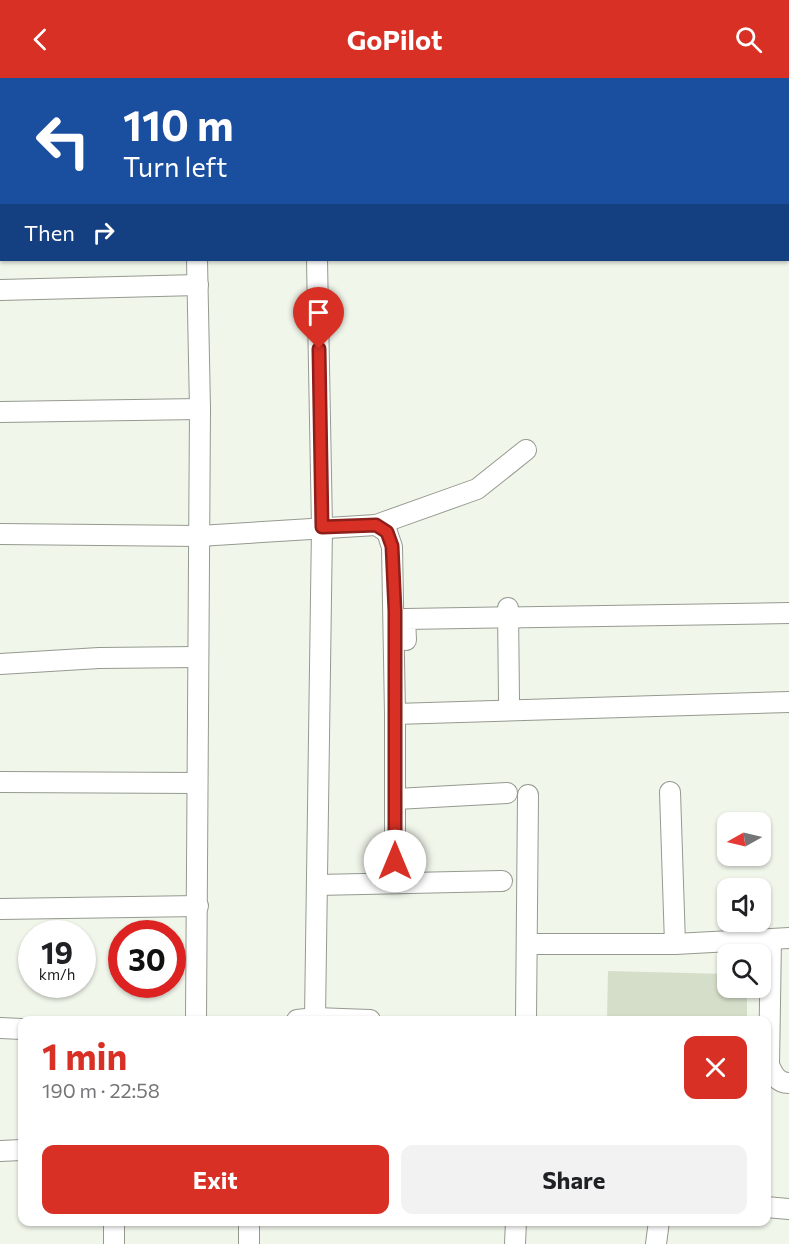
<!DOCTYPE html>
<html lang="en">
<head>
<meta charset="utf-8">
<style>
  body { margin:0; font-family:Commissioner,sans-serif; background:#f2f2f2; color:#202124; height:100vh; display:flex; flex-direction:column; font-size:22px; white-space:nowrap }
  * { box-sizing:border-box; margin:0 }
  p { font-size:20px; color:#757577 }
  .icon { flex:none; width:33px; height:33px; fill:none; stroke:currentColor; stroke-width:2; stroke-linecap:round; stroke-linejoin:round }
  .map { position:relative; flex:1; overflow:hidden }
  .panel { position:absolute; left:18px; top:938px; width:753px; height:210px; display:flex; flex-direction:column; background:#fff; border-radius:12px; box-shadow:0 2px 4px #0004 }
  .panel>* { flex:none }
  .hud { position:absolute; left:0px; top:0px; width:789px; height:183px; box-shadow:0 2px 4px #0004; background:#1a4fa0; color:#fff; overflow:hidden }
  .needle { width:39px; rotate:262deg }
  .fabs { position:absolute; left:717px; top:734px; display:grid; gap:12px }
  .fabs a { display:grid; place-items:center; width:54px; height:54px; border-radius:12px; background:#fff; box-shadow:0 2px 4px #0004; font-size:30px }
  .speed { position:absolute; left:18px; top:842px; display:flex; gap:12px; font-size:30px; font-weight:700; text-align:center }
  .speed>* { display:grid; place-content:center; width:78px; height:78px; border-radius:50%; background:#fff; box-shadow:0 2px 4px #0004; line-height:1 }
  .speed small { font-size:15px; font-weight:400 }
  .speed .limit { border:9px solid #d22; background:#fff; color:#111 }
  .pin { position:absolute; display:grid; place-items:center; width:51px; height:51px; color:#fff; margin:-62px -26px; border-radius:50% 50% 50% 0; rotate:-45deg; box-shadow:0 0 6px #0007 }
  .pin .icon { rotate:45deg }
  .me { position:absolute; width:66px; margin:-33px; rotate:0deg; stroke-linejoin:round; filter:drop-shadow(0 0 4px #0008) }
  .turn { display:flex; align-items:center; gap:21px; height:126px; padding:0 24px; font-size:27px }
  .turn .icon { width:78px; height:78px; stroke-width:2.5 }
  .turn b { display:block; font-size:42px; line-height:51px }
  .then { display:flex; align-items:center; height:57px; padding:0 24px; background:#0003; gap:12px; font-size:22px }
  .round { display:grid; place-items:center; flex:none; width:63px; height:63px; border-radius:12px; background:#f2f2f2 }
  .headline { display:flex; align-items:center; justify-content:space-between; height:102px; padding:0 24px }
  h1 { font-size:36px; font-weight:700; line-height:45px; color:#d93025 }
  .cta { display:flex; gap:12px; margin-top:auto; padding:12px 24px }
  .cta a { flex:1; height:69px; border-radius:12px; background:#d93025; color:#fff; font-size:24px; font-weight:700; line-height:69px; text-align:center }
  .cta a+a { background:#f2f2f2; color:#202124 }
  header { display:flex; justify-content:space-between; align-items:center; height:78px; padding:0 24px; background:#d93025; color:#fff; font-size:27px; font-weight:700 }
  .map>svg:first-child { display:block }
</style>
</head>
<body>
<header><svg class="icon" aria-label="back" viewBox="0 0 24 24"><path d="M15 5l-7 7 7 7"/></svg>GoPilot<svg class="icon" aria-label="search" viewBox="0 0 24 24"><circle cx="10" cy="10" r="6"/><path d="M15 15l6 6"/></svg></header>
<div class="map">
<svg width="789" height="1166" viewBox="0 0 789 1166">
  <rect width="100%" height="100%" fill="#f1f6eb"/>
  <path fill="#d5dec9" d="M 608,893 L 727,896 L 728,909 L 747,909 L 747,942 L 607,942 Z"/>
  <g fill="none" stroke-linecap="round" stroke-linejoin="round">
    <defs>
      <g id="minor">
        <path d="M 634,0 L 652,2"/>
        <path d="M 361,2 L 361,0"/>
        <path d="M 788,10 L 789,10"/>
        <path d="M 0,90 L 2,90"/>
        <path d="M 0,212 L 198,207"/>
        <path d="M 0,334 L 200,331"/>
        <path d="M 376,447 L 477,411 L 526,372"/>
        <path d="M 0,456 L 199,458 L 376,447 L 387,454 L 392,469 L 395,636 L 789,624"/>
        <path d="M 508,530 L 509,622"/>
        <path d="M 406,562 L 405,541 L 789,535"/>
        <path d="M 0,586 L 99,580 L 197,579"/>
        <path d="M 0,704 L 196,705"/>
        <path d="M 670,714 L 675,866"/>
        <path d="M 396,721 L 507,715"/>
        <path d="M 395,804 L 395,636"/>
        <path d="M 317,807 L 502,803"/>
        <path d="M 0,831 L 198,828"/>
        <path d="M 771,862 L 769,987 C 773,996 777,1005 789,1005"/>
        <path d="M 527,866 L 675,866 L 789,860"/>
        <path d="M 315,940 L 322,449 L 317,182"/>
        <path d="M 196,942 L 200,331 L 197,182"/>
        <path d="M 297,942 L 315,940 L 370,942"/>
        <path d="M 526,942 L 528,717"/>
        <path d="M 0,950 L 22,951"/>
        <path d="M 0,1073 L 22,1072"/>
        <path d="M 766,1129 L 789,1131"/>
        <path d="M 114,1166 L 114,1143"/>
        <path d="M 249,1166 L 249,1143"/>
        <path d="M 515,1166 L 516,1143"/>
        <path d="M 656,1166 L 659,1143"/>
      </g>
    </defs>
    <use href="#minor" stroke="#959a8f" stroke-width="22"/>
    <use href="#minor" stroke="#fff" stroke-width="20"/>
  </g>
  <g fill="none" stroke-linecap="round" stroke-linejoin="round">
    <defs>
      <path id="route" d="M 319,271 L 322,449 L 376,447 L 387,454 L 392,468 L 395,533 L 395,783"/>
    </defs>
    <use href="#route" stroke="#8d1f18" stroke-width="15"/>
    <use href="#route" stroke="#d93025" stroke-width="10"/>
  </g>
</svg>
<div class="fabs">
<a><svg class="needle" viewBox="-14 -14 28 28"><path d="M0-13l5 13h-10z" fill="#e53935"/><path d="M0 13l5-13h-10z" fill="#757577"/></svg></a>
<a><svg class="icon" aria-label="sound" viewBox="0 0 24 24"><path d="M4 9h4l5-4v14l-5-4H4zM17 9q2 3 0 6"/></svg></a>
<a><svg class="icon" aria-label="search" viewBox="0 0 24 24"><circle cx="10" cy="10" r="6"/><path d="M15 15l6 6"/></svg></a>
</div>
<div class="speed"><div>19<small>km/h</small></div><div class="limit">30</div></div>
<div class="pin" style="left:319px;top:271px;background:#d93025"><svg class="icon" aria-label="arrive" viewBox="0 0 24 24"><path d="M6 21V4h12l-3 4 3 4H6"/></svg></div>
<svg class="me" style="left:395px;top:783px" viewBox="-20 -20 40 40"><circle r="19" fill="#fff"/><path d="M0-13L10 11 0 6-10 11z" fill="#d93025"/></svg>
<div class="hud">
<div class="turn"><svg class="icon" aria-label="left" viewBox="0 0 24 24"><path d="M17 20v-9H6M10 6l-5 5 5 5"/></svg><div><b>110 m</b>Turn left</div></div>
<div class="then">Then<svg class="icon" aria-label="right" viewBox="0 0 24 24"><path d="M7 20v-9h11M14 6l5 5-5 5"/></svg></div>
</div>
<section class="panel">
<div class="headline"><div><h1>1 min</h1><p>190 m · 22:58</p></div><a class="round" style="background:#d93025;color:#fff"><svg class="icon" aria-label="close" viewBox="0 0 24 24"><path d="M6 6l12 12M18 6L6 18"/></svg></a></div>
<div class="cta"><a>Exit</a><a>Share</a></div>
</section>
</div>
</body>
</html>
